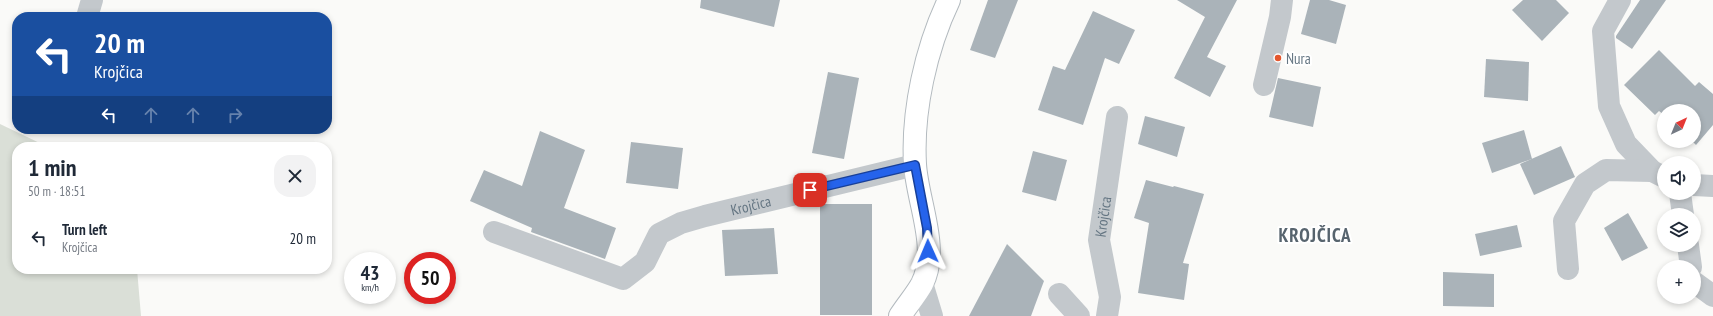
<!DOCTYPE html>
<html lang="en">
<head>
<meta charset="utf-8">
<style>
  body { margin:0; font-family:"PT Sans Narrow",sans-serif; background:#f2f2f3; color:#1f2937; height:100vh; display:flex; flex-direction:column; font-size:15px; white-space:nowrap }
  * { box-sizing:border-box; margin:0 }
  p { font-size:13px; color:#747a83 }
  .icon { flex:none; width:22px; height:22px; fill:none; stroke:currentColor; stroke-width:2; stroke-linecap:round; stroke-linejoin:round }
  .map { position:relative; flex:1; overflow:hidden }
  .sheet { position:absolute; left:12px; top:142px; width:320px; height:132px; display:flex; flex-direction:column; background:#fff; border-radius:16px; box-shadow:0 2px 6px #0003 }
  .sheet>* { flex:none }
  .banner { position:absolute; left:12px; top:12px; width:320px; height:122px; border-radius:16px; box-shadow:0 2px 6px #0003; background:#1a4fa0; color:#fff; overflow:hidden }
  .needle { width:26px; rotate:43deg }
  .fabs { position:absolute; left:1657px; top:104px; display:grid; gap:8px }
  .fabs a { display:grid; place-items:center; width:44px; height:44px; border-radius:50%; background:#fff; box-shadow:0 2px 6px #0003; font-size:20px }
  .speed { position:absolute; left:344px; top:252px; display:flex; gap:8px; font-size:20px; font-weight:700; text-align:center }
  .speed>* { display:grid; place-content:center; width:52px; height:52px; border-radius:50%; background:#fff; box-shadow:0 2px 6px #0003; line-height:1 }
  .speed small { font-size:10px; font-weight:400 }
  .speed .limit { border:6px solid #d22; background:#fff; color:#111 }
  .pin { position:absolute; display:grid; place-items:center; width:34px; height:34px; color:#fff; margin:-17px; border-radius:8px; box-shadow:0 2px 6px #0006 }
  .me { position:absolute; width:44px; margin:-22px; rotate:359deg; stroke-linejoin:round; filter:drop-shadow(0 0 3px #0008) }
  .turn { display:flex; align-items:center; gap:14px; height:84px; padding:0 16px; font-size:18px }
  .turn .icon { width:52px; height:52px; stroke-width:2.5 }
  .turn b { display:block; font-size:28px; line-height:34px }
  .lanes { display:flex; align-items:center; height:38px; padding:0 16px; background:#0003; justify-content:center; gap:20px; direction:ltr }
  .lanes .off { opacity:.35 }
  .round { display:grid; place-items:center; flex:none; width:42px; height:42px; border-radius:16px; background:#f2f2f3 }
  .head { display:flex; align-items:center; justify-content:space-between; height:68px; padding:0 16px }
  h1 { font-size:24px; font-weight:700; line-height:30px }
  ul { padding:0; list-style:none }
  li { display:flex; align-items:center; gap:12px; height:56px; padding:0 16px }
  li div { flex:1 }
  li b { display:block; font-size:15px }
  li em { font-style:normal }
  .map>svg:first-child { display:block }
</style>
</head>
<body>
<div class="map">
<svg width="1713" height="316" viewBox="0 0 1713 316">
  <rect width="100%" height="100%" fill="#fafaf8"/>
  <path fill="#dadfd7" d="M 0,124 L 48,147 L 17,147 L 17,269 L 137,269 L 141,316 L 0,316 Z"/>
  <g fill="#aab3b9">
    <path d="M 701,0 L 780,0 L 774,27 L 700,8 Z"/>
    <path d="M 988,0 L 1018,0 L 995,58 L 970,50 Z"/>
    <path d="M 1177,0 L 1237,0 L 1207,57 L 1226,66 L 1210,97 L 1174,78 L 1205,17 Z"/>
    <path d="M 1310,0 L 1329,0 L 1346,5 L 1336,44 L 1301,34 Z"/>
    <path d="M 1523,0 L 1556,0 L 1569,13 L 1542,41 L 1512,10 Z"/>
    <path d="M 1640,0 L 1666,0 L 1632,49 L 1616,38 L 1616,36 Z"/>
    <path d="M 1093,11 L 1135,30 L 1119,64 L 1105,58 L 1083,125 L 1038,110 L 1053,66 L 1065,70 Z"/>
    <path d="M 1659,50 L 1695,86 L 1699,82 L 1713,94 L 1713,125 L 1696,145 L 1692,141 L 1694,141 L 1694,111 L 1664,111 L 1664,115 L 1659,111 L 1655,115 L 1624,85 Z"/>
    <path d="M 1486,59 L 1529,62 L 1528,101 L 1484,97 Z"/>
    <path d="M 828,72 L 859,78 L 844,159 L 812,153 Z"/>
    <path d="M 1278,78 L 1321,87 L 1313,127 L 1269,117 Z"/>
    <path d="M 1145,116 L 1185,127 L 1177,157 L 1138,144 Z"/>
    <path d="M 1524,130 L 1532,159 L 1492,173 L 1482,143 Z"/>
    <path d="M 540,131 L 585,150 L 564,208 L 616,228 L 605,259 L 531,232 L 532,228 L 470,201 L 484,170 L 522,186 Z"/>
    <path d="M 631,142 L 683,148 L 678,189 L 626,183 Z"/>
    <path d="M 1561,146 L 1575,177 L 1534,195 L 1520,164 Z"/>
    <path d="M 1033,151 L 1067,160 L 1056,201 L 1022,192 Z"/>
    <path d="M 1146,180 L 1173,187 L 1174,186 L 1204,194 L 1183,263 L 1189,264 L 1184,300 L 1138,293 L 1149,223 L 1134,218 Z"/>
    <rect x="820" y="204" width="52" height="111"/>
    <path d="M 1628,213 L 1648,248 L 1622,261 L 1604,228 Z"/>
    <path d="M 1517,225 L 1522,247 L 1480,256 L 1475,234 Z"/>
    <path d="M 774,228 L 778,274 L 725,276 L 722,230 Z"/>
    <path d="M 1007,244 L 1044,281 L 1031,316 L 969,316 Z"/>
    <path d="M 1443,272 L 1494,274 L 1494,307 L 1443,306 Z"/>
  </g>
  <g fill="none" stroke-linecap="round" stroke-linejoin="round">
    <defs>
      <path id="secondary" d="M 900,316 C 907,305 916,295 922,284 C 940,248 917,201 915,164 C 912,111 926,48 949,0"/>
    </defs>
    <use href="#secondary" stroke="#b3babf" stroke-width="24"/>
    <g stroke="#c3c8cc" stroke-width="22">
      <path d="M 1620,0 L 1603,31 L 1609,106 L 1626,144 L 1652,171 L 1664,177"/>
      <path d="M 87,17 L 92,0"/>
      <path d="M 1264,85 L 1280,17 L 1282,0"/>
      <path d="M 1694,185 L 1713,186"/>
      <path d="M 1680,193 L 1683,215"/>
      <path id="s1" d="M 494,232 L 623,279 L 645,262 L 659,234 L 681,223 L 705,216 L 915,165"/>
      <path d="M 1688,245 L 1691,267"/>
      <path d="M 1568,269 L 1564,221 L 1585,184 L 1606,170 L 1652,171"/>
      <path d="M 1694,282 L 1713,296"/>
      <path d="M 922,283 L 932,316"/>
      <path d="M 1059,294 L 1079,316"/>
      <path id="s2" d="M 1107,316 L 1110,297 L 1099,240 L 1117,117"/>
    </g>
    <use href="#secondary" stroke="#fff" stroke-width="22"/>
  </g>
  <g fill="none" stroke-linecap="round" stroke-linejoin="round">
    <defs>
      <path id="route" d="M 810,190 L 915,165 L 927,228 L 928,251"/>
    </defs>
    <use href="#route" stroke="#184099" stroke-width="10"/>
    <use href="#route" stroke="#2563eb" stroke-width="7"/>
  </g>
  <circle fill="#e4572e" stroke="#fff" stroke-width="1.5" cx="1278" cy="58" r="4"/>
  <g text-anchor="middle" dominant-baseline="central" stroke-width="4" stroke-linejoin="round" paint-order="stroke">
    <g font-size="15" fill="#657683" stroke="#fff" text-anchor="start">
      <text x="1286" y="58">Nura</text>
    </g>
    <g font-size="15" fill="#657683" stroke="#fff">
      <text stroke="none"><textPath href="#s1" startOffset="293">Krojčica</textPath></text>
      <text stroke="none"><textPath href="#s2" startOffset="101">Krojčica</textPath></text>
    </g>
    <g font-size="19" font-weight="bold" letter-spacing="1" fill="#57646e" stroke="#fff">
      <text x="1315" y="235">KROJČICA</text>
    </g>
  </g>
</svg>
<div class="fabs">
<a><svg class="needle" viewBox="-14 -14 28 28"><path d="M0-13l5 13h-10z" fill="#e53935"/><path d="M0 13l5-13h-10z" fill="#747a83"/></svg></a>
<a><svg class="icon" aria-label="sound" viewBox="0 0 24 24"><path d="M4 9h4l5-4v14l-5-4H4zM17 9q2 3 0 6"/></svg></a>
<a><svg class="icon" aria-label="layers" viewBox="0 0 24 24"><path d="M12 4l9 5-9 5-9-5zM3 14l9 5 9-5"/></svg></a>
<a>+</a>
</div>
<div class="speed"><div>43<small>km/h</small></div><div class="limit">50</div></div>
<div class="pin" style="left:810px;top:190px;background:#d93025"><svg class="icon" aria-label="arrive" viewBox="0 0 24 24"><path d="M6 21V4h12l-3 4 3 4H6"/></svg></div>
<svg class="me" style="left:928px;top:251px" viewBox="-20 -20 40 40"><path d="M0-17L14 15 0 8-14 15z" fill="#2563eb" stroke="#fff" stroke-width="4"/></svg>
<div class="banner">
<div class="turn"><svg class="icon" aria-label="left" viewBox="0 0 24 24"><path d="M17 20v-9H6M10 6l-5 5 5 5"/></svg><div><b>20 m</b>Krojčica</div></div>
<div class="lanes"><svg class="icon" aria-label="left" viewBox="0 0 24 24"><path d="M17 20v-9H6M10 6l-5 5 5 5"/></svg><svg class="icon off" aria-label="ahead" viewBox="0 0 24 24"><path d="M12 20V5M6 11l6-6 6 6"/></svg><svg class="icon off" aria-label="ahead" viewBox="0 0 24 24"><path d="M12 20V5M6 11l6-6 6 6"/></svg><svg class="icon off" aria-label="right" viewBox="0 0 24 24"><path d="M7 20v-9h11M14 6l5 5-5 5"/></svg></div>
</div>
<section class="sheet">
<div class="head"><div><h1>1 min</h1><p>50 m · 18:51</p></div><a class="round"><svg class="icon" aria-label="close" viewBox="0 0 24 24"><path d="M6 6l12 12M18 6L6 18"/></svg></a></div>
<ul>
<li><svg class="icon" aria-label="left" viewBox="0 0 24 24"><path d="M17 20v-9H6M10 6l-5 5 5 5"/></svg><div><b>Turn left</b><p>Krojčica</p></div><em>20 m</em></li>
</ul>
</section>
</div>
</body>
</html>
